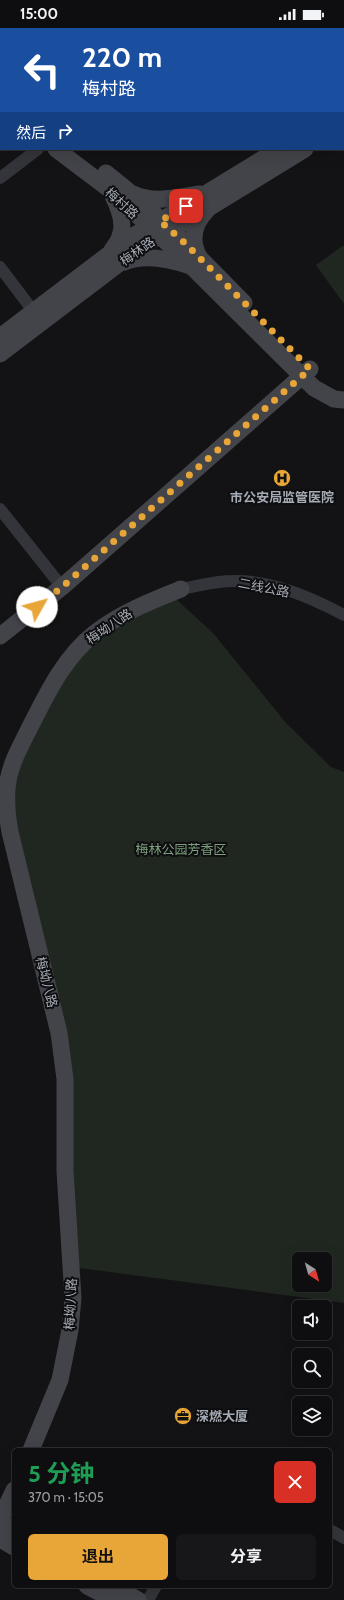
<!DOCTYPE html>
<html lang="zh">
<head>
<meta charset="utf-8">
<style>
  body { margin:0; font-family:Cabin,"Noto Sans SC",sans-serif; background:#171719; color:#f1f3f6; height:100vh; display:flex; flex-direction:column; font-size:15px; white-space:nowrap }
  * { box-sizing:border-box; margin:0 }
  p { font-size:13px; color:#9b9c9f }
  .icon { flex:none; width:22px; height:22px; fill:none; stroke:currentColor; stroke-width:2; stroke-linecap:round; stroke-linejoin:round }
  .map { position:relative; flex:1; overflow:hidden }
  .sheet { position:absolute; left:12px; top:1420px; width:320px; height:140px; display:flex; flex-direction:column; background:#0e0e10; border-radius:6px; box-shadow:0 4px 16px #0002,0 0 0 1px #2e2e30 }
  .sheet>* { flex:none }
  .guide { position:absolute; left:0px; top:0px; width:344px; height:122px; box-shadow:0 4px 16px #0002,0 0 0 1px #2e2e30; background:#1a4fa0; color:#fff; overflow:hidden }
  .needle { width:26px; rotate:143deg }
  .buttons { position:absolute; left:292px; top:1224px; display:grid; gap:8px }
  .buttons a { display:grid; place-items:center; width:40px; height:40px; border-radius:6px; background:#0e0e10; box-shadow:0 4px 16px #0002,0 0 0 1px #2e2e30; font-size:20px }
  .pin { position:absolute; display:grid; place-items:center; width:34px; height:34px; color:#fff; margin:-17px; border-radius:8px; box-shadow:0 2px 6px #0006 }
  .me { position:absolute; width:44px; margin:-22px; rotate:52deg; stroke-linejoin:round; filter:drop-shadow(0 0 3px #0008) }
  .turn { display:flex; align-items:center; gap:14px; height:84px; padding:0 16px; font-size:18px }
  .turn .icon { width:52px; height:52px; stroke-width:2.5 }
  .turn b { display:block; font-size:28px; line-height:34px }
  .then { display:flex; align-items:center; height:38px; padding:0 16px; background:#0003; gap:8px; font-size:15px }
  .round { display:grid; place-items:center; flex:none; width:42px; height:42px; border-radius:6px; background:#171719 }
  .headline { display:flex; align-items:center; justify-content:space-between; height:68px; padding:0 16px }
  h1 { font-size:24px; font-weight:700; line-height:30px; color:#1e9e55 }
  .button { display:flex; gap:8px; margin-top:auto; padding:8px 16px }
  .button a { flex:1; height:46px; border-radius:6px; background:#e8a638; color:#111; font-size:16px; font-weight:700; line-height:46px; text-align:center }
  .button a+a { background:#171719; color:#f1f3f6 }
  .status { display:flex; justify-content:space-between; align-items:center; height:28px; padding:0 20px; background:#0e0e10; direction:ltr }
  .status svg { height:11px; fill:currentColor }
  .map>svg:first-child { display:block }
</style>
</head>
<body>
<div class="status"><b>15:00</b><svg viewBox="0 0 49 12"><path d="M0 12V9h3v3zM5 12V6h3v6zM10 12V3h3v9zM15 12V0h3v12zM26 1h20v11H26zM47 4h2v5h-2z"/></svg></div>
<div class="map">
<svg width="344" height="1572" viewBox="0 0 344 1572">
  <rect width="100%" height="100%" fill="#131315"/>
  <g fill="#202720" fill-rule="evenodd">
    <path d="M 344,217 L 344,276 L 316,237 Z"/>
    <path d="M 176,571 L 214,606 L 286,695 L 331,739 L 344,744 L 344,1275 L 72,1239 L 65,1051 L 10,804 L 16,727 L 95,605 ZM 299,1231 L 325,1231 L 325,1257 L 299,1257 Z"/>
  </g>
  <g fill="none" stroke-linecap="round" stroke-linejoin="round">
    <g stroke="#34353a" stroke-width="12">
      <path d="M 0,150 L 38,121"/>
      <path d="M 0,239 L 34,284"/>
      <path d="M 0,481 L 62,559"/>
      <path d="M 181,561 C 198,558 215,553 233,553 C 271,552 310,569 344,587"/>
      <path d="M 330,1502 L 344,1510"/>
      <path d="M 148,1572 L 156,1558"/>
    </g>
    <g stroke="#434449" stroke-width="17">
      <path d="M 0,56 L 1,57"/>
      <path d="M 0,69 L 1,70"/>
      <path d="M 343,81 L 344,80"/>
      <path d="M 343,94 L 344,93"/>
      <path d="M 56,121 L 109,161 L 174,221 L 314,360 L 334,371 L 344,372"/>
      <path d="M 106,145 C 156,184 200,230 244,275"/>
      <path d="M 133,166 C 155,176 178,169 200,166"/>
      <path d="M 112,222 C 115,218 119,213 120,208 C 125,196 119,180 113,168"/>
      <path d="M 199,229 C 190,212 194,195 207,182"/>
      <path d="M 124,234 C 144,226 170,231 190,238"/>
      <path d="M 0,309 L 133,208 L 176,184 L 279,121"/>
      <path d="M 0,326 L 146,215 L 189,192 L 305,121"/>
      <path d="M 0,608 L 62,559 L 310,341"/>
      <path d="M 31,1422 L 60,1352 L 70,1302 L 73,1270 L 65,1143 L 65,1051 L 59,1005 L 10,804 C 7,787 5,770 8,753 C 11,735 20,719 28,703 C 46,668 63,630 95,605 C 120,585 151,573 181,561"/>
      <path d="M 0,1492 L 14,1462"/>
      <path d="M 0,1493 L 14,1503"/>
      <path d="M 0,1511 L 14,1519"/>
      <path d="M 87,1558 L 114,1572"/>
      <path d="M 113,1558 L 138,1572"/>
    </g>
  </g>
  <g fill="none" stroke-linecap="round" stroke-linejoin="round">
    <path stroke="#e8a638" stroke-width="7" stroke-dasharray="0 12.6" d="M 37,579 L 62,559 L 310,341 L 186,216 L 160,193 L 186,178"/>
  </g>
  <defs>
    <symbol id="hospital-disc" viewBox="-11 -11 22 22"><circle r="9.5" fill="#e8a638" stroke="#0e0e10"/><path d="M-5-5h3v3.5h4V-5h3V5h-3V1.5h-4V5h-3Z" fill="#111"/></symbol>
    <symbol id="office-disc" viewBox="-11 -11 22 22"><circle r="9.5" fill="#e8a638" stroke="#0e0e10"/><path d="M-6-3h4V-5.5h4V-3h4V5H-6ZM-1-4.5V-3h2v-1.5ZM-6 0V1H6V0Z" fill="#111"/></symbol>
  </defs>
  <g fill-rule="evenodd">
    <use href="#hospital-disc" x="272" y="440" width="20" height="20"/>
    <use href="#office-disc" x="173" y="1378" width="20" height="20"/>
  </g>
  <g text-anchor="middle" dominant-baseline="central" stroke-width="4" stroke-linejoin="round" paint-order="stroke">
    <g font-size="13" fill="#a5abb4" stroke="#0e0e10">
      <text transform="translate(122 175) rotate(42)">梅村路</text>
      <text transform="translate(137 223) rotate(-35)">梅林路</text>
      <text transform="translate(264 559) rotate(11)">二线公路</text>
      <text transform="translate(109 598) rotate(-34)">梅坳八路</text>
      <text transform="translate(47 954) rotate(76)">梅坳八路</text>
      <text transform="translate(70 1276) rotate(-87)">梅坳八路</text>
    </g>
    <g font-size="13" font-weight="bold" fill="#a5abb4" stroke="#0e0e10">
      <text x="282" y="469">市公安局监管医院</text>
      <text x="196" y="1388" text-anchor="start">深燃大厦</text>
    </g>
    <g font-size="13" fill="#7d9f7e" stroke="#0e0e10">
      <text x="181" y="821">梅林公园芳香区</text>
    </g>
  </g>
</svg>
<div class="buttons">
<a><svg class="needle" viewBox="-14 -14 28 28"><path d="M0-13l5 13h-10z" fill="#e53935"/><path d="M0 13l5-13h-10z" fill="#9b9c9f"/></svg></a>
<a><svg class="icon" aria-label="sound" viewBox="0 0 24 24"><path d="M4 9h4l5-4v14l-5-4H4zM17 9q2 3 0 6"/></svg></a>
<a><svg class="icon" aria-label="search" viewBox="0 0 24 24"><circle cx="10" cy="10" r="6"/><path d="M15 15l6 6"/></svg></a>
<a><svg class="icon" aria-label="layers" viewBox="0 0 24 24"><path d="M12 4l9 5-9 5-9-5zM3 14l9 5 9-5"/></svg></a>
</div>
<div class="pin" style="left:186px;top:178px;background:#d93025"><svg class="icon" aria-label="arrive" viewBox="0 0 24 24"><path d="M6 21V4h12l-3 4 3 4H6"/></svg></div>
<svg class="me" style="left:37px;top:579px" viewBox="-20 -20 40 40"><circle r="19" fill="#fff"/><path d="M0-13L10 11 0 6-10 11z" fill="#e8a638"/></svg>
<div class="guide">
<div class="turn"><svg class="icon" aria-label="left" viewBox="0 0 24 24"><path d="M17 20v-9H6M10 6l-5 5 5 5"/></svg><div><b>220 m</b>梅村路</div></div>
<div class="then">然后<svg class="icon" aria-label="right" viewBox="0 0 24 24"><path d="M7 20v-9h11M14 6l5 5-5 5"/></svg></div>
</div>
<section class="sheet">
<div class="headline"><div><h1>5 分钟</h1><p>370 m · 15:05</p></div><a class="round" style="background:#d93025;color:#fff"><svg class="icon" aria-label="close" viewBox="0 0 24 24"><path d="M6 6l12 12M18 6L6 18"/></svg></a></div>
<div class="button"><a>退出</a><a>分享</a></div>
</section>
</div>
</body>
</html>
